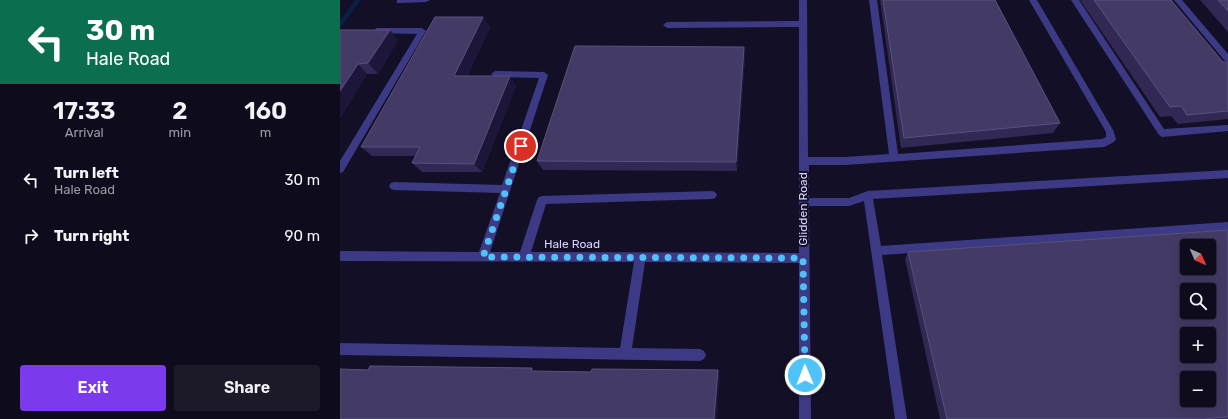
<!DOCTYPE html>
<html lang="en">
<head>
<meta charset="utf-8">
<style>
  body { margin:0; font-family:Rubik,sans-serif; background:#1c1929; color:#f1f3f6; height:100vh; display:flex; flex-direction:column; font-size:15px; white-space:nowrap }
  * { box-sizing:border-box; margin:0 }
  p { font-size:13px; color:#9b9ba3 }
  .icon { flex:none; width:22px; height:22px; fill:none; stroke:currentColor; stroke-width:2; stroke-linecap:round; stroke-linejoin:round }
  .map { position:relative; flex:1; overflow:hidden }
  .drawer { display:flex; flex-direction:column; background:#0e0b1c; width:340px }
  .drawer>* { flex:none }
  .banner { background:#0b6e4f; color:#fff; overflow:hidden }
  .needle { width:26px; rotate:135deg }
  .controls { position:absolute; left:840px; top:239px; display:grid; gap:8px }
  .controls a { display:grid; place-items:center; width:36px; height:36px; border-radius:4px; background:#0e0b1c; box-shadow:0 4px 16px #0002,0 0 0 1px #2e2b3b; font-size:20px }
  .pin { position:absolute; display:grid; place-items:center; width:34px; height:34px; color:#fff; margin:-17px; border:2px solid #fff; border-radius:50%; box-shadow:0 1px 4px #0007 }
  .me { position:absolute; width:44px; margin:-22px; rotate:359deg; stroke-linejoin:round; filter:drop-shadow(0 0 3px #0008) }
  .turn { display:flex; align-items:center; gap:14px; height:84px; padding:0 20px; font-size:18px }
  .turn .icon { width:52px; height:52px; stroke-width:2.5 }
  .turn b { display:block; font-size:28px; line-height:34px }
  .eta { display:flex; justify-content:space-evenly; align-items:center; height:68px; text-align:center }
  .eta b { font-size:24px; font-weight:600; line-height:28px }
  .action { display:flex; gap:8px; margin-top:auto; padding:8px 20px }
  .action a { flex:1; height:46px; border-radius:4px; background:#7c3aed; color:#fff; font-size:16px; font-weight:600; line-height:46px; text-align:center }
  .action a+a { background:#1c1929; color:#f1f3f6 }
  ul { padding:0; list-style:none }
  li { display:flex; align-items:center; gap:12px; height:56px; padding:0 20px }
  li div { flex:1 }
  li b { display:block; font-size:15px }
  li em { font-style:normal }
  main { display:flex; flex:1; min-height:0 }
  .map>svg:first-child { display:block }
</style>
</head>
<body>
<main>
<section class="drawer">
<div class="banner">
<div class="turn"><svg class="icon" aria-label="left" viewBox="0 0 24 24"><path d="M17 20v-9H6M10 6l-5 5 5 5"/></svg><div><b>30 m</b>Hale Road</div></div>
</div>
<div class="eta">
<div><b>17:33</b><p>Arrival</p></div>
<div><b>2</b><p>min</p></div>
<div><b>160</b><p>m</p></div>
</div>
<ul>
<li><svg class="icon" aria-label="left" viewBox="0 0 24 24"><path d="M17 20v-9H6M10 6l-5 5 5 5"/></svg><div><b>Turn left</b><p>Hale Road</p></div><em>30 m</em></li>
<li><svg class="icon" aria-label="right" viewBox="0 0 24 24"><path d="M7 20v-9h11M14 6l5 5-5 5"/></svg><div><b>Turn right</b></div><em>90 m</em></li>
</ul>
<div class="action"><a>Exit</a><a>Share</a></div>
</section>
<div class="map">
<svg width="888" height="419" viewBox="0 0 888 419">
  <rect width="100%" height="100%" fill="#130f26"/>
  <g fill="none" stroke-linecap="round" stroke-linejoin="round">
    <path fill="#0a1f44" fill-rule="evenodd" d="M 15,0 L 21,0 L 2,26 L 0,27 L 0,21 Z"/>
    <g fill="#3d3a85" fill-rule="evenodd">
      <path d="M 57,0 L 90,0 L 86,2 L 60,3 L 57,3 Z"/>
      <path d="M 459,0 L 467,0 L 468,157 L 505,157 L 549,154 L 529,0 L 537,0 L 558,154 L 762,139 L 766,137 L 766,132 L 689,0 L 697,0 L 773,130 L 776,139 L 774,142 L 764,147 L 505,165 L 469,165 L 469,198 L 509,198 L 528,191 L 888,170 L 888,178 L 533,199 L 541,246 L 888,222 L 888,230 L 542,255 L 567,419 L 555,419 L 524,201 L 509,206 L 469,206 L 471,419 L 459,419 L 459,263 L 305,262 L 292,348 L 360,349 L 364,351 L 366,355 L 364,359 L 360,361 L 0,355 L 0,343 L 280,348 L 294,262 L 0,261 L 0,251 L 139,252 L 160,193 L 54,190 L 51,189 L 49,186 L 51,183 L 54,182 L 162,185 L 199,78 L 155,77 L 151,74 L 155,71 L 204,72 L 208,75 L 150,252 L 180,252 L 197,200 L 199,197 L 202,196 L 372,191 L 375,192 L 377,195 L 375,198 L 372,199 L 206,204 L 191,252 L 459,253 L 459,27 L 327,28 L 323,25 L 327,22 L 459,21 Z"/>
      <path d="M 731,0 L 739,0 L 824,129 L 888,125 L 888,131 L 822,137 L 819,135 Z"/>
      <path d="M 834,0 L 842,0 L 888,54 L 888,62 L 885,61 Z"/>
      <path d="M 37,28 L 82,28 L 86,31 L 3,172 L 0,173 L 0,161 L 77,34 L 34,33 L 33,31 Z"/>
    </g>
  </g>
  <g fill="#312854">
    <path d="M 540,0 L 655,0 L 720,123 L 713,133 L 561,148 Z"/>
    <path d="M 740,0 L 831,0 L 883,62 L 888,62 L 888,119 L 838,124 L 831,116 L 820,117 Z"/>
    <path d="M 860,0 L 888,0 L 888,32 Z"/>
    <path d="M 150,27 L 127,76 L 176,86 L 142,172 L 82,172 L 72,163 L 75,156 L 32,156 L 21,147 Z"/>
    <path d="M 0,30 L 58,40 L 38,74 L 27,74 L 0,118 Z"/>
    <path d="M 404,47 L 405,57 L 397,171 L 203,170 L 197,161 Z"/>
    <path d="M 888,230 L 888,419 L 600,419 L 565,259 L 568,252 Z"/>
  </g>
  <g fill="#1d163a">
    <path d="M 143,17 L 150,27 L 122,86 L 114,76 Z"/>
    <path d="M 50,30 L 58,40 L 38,74 L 28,63 Z"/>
    <path d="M 404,47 L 405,57 L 397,171 L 396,162 Z"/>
    <path d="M 18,64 L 27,74 L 0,118 L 0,91 Z"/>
    <path d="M 170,76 L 176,86 L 142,172 L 134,164 Z"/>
    <path d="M 192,368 L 200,373 L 191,371 Z"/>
    <path d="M 378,370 L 380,375 L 377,419 L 374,419 Z"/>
  </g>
  <g fill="#433a66" stroke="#5a527e" fill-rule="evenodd">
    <path d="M 543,0 L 655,0 L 720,123 L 564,138 Z"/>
    <path d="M 754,0 L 831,0 L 883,62 L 888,62 L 888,111 L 847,115 L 841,106 L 830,107 Z"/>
    <path d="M 878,0 L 888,0 L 888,11 Z"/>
    <path d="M 95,17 L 143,17 L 114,76 L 170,76 L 134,164 L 72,163 L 80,147 L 21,147 Z"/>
    <path d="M 0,30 L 50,30 L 28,63 L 18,64 L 0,91 Z"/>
    <path d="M 235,46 L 404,47 L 396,162 L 197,161 Z"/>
    <path d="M 888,230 L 888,417 L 862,419 L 607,419 L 568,252 ZM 847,246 L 869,246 L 869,268 L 847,268 ZM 847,290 L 869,290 L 869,312 L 847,312 ZM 847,334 L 869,334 L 869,356 L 847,356 ZM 847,378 L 869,378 L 869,400 L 847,400 Z"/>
    <path d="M 30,366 L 192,368 L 191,371 L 251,372 L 252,369 L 378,370 L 374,419 L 0,419 L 0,369 L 28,370 Z"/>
  </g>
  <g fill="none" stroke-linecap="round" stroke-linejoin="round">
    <path stroke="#4fc3f7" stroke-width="7" stroke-dasharray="0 12.6" d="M 181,146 L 143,257 L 463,258 L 465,375"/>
  </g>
  <g text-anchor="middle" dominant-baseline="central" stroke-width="4" stroke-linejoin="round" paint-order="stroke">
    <g font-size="12" fill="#d9d4ff" stroke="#130f26">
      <text transform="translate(463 209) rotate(-90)">Glidden Road</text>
      <text x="232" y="244">Hale Road</text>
    </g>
  </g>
</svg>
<div class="controls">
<a><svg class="needle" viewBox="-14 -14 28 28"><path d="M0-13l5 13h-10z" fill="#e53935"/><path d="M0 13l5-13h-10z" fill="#9b9ba3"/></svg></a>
<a><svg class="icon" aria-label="search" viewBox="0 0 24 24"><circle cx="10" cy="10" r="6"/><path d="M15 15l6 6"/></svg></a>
<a>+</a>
<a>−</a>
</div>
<div class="pin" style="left:181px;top:146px;background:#d93025"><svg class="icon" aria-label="arrive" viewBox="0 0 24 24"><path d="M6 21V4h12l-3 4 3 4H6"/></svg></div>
<svg class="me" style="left:465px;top:375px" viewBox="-20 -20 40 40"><circle r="17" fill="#4fc3f7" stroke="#fff" stroke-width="3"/><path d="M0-11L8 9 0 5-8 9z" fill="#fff"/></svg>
</div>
</main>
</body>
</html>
